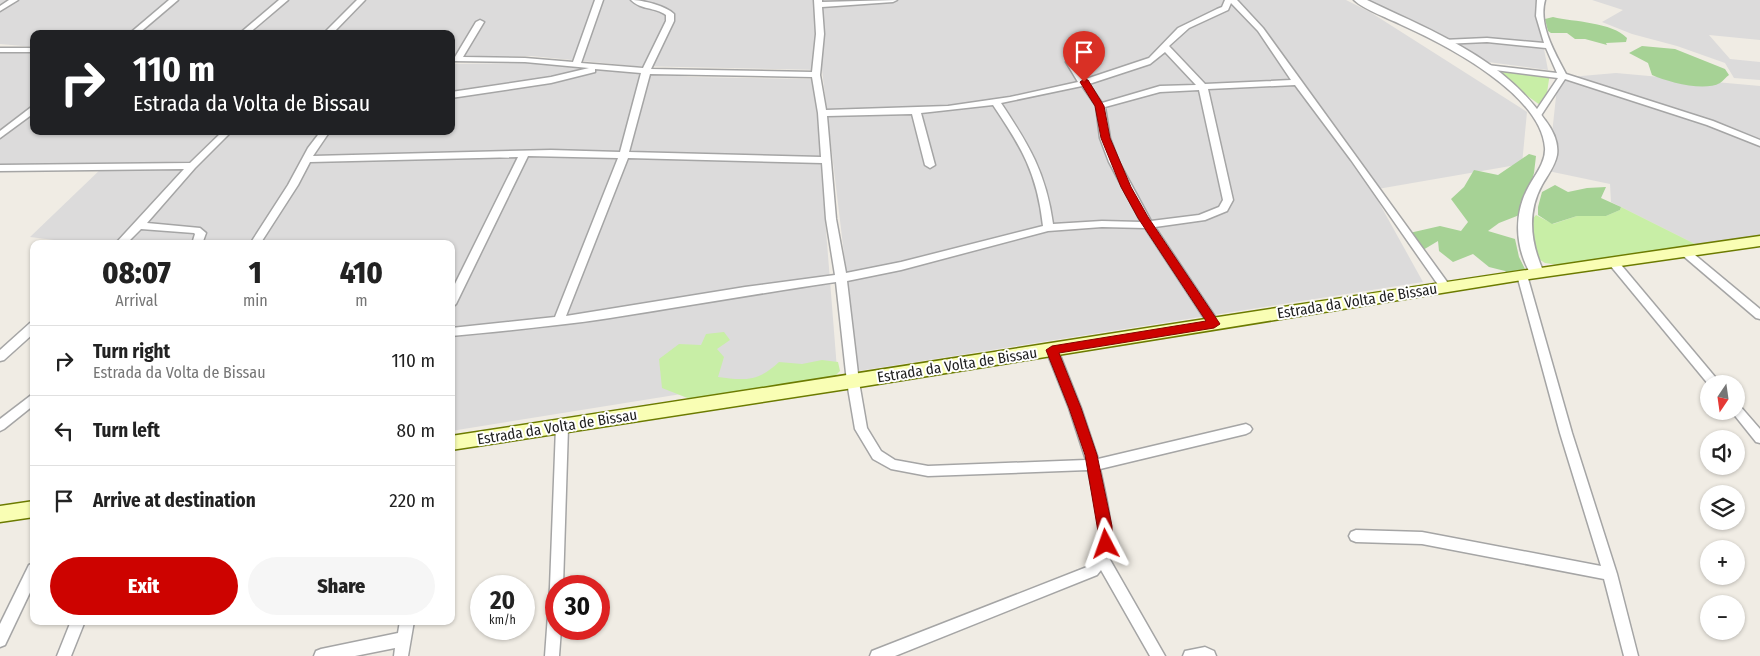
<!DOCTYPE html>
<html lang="en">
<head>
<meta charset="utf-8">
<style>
  body { margin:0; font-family:"Fira Sans Condensed",sans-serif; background:#f6f6f6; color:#222; height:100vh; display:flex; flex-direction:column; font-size:19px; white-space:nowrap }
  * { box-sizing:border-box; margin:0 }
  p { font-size:16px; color:#767676 }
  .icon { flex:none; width:28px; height:28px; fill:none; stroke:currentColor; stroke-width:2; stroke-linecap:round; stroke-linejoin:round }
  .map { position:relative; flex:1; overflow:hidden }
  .sheet { position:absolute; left:30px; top:240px; width:425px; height:385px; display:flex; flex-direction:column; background:#fff; border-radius:10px; box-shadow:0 1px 4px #0004 }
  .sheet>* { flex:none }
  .banner { position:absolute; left:30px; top:30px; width:425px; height:105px; border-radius:10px; box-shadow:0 1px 4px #0004; background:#202124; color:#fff; overflow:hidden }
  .needle { width:32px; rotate:193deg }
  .buttons { position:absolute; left:1700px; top:375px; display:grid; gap:10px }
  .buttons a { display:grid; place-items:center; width:45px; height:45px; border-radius:50%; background:#fff; box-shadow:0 1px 4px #0004; font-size:25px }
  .speed { position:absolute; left:470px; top:575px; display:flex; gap:10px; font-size:25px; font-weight:700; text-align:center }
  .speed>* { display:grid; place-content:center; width:65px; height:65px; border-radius:50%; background:#fff; box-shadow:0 1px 4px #0004; line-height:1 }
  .speed small { font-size:12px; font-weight:400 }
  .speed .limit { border:8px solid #d22; background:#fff; color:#111 }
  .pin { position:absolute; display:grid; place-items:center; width:42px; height:42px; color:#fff; margin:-51px -21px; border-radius:50% 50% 50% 0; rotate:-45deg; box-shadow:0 0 5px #0007 }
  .pin .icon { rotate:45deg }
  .me { position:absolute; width:55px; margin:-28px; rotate:356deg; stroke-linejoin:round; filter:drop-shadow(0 0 4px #0008) }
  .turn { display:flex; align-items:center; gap:18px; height:105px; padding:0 20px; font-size:22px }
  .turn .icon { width:65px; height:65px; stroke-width:2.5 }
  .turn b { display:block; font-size:35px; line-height:42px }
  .eta { display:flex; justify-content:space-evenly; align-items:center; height:85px; text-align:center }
  .eta b { font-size:30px; font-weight:800; line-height:35px }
  .primary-button { display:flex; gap:10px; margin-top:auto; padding:10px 20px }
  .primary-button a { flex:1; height:58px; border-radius:30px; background:#cd0300; color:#fff; font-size:20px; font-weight:800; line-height:58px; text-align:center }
  .primary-button a+a { background:#f6f6f6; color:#222 }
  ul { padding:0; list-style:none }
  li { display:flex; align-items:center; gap:15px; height:70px; padding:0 20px; border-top:1px solid #e0e0e0 }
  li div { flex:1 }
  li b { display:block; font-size:19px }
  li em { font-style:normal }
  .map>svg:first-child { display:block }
</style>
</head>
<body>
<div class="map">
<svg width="1760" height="656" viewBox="0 0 1760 656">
  <rect width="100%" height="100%" fill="#f0ece4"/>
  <g fill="#dcdbdb">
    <path d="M 0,0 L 1346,0 L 1370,12 L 1527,112 L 1522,164 L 1372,190 L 1423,282 L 858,371 L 822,70 L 634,66 L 531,56 L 451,58 L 451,34 L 34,34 L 34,47 L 0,44 Z"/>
    <path d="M 1365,0 L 1543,0 L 1539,7 L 1540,28 L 1548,70 L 1480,61 Z"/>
    <path d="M 1592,0 L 1760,0 L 1760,40 L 1709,35 L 1730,59 L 1760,62 L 1760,80 L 1734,78 L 1725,63 L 1677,46 L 1632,34 L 1602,22 L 1623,10 Z"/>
    <path d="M 0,51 L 34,53 L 34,131 L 451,131 L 451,64 L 526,63 L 692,77 L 814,79 L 837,369 L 451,431 L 451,244 L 86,244 L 30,237 L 104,166 L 0,165 Z"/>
    <path d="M 1616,73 L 1760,86 L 1760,235 L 1699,246 L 1611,202 L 1610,184 L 1548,171 L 1558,78 Z"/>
  </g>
  <g fill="#c8eea6">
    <path d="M 1490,69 L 1550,73 L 1546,99 L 1540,105 Z"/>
    <path d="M 1621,207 L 1699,246 L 1559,265 L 1545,263 L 1534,256 L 1529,223 L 1536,215 L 1553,224 L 1577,216 L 1606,216 L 1620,210 Z"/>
    <path d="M 724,332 L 730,340 L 717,349 L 724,357 L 718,377 C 745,381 759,381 779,362 L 802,364 L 822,360 L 838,362 L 840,371 L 831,380 L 712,399 L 690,399 L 662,388 L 659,359 L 679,344 L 701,345 L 706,334 Z"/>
  </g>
  <g fill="#a6d295">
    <path d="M 1553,17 C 1574,22 1612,22 1627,38 L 1626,42 L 1606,43 L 1607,45 L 1585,39 L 1575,39 L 1567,33 L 1551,33 L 1548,31 L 1545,19 Z"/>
    <path d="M 1642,46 L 1675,49 L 1725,69 L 1729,75 C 1726,77 1723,81 1720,83 C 1704,92 1668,82 1652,75 L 1648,63 L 1629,53 Z"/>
    <path d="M 1529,154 L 1536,156 L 1534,173 L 1522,214 L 1499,223 L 1488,231 L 1515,239 L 1519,257 L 1525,269 L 1523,273 L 1510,275 L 1505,271 L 1489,267 L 1473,254 L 1453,262 L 1439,251 L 1438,241 L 1423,250 L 1408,244 L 1405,234 L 1440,226 L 1461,231 L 1468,222 L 1451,199 L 1464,187 L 1474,170 L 1498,175 Z"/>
    <path d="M 1555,185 L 1568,192 L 1587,188 L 1606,187 L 1601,198 L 1621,207 L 1620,210 L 1606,216 L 1577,216 L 1552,224 L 1538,215 L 1538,207 L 1542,192 Z"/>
  </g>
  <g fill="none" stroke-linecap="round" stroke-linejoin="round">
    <defs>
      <g id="minor">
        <path d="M 9,0 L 18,0 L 0,11 L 0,6 Z"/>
        <path d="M 169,0 L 178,0 L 138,34 L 129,34 Z"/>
        <path d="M 279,0 L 288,0 L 248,34 L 239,34 Z"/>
        <path d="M 357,0 L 365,0 L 332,34 L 323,34 Z"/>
        <path d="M 595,0 L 603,0 L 581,63 L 643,68 L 666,21 L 666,15 C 655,7 641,10 631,0 C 643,0 666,6 674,14 L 674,21 L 651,69 L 812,72 L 816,34 L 814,0 L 822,0 L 822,2 L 897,0 L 893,2 L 822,7 L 824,34 L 820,75 L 826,110 L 948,106 L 1010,97 L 1078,82 L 1066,62 L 1067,60 L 1073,60 L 1086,79 L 1149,58 L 1178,28 L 1217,9 L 1222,7 L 1225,0 L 1237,0 L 1263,28 L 1450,286 L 1449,289 L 1441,289 L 1351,160 L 1295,85 L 1208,89 L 1233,200 L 1227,211 L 1205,220 L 1155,227 L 1218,321 L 1220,324 L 1218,327 L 1210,327 L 1145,228 L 1102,227 L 1048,231 L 901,270 L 847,281 L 859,382 L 867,428 L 881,451 L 895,460 L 928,466 L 1086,460 L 1069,408 L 1046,350 L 1048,347 L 1056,347 L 1058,350 L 1081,408 L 1098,459 L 1246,424 L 1250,426 L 1252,429 L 1250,432 L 1246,434 L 1100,469 C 1106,499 1115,528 1109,558 L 1165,656 L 1150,656 L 1101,570 L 1097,575 L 895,656 L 870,656 L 872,651 L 1087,567 C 1089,564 1093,561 1095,557 C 1106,538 1092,492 1088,470 L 928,476 L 891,469 L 873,459 L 855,429 L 847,382 L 836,282 C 761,293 686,306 610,318 C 557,326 504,331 451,336 L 451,328 L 555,317 L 618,158 L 528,156 L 456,304 L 451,308 L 451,292 L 518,157 L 310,162 L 298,185 L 260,244 L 250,244 L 288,185 L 308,148 L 321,131 L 330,131 L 313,156 L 551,150 L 620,152 L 641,73 L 595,69 L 595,72 L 551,83 L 451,98 L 451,92 L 551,77 L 589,68 L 525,62 L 451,61 L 451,57 L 455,57 L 476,22 L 480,20 L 484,22 L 463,57 L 525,58 L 573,62 ZM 1231,3 L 1258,31 L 1291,80 L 1205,84 L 1169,46 L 1189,28 L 1228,10 ZM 1165,52 L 1196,85 L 1160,86 L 1102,103 L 1089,84 L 1150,64 ZM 650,74 L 812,77 L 818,113 L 821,157 L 629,152 ZM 1082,86 L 1096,106 L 1100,138 L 1109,162 L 1141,222 L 1102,221 L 1053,224 C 1046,173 1029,145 1001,103 ZM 1199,90 L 1223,200 L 1219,207 L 1199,215 L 1151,221 L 1119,162 L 1110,138 L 1105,107 L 1160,92 ZM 993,105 C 1022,148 1037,173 1043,226 L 901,262 L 846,273 L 836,219 L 827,116 L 912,114 L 925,165 L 930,168 L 935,165 L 921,113 ZM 628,158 L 822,163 L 826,219 L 835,275 L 745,287 L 566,316 Z"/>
        <path d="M 1537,0 L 1545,0 C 1538,25 1555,53 1566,74 L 1713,121 L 1760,140 L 1760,146 L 1707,125 L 1565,79 L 1540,117 L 1534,117 L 1533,115 L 1558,78 L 1487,69 L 1483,67 L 1487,65 L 1557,73 L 1546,48 L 1487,42 L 1443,44 L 1439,42 L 1443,40 L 1487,38 L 1544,43 L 1536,16 Z"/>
        <rect x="0" y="48" width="34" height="4"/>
        <path d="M 34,105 L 34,113 L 0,138 L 0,131 Z"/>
        <path d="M 223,131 L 232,131 L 195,168 L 147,223 L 200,228 L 206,233 L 202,244 L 192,244 L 195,234 L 194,233 L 141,229 L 126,244 L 115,244 L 184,169 L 0,171 L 0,165 L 190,163 Z"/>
        <path d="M 1685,249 L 1689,250 L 1760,309 L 1760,319 L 1756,318 L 1681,254 L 1680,252 L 1681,250 Z"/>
        <path d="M 1613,258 L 1617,260 L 1721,384 L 1709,385 L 1609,264 L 1608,262 Z"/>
        <path d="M 1522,271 L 1527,275 L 1572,433 L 1617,574 L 1638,656 L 1624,656 L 1604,579 L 1422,544 L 1356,542 L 1351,540 L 1349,536 L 1351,532 L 1356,530 L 1422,532 L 1601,566 L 1560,433 L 1517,275 Z"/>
        <path d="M 34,322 L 34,333 L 4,360 L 0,361 L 0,350 L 30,323 Z"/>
        <path d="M 34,393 L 34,405 L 4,429 L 0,431 L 0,419 Z"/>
        <path d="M 1736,404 L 1740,406 L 1760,429 L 1760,443 L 1756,442 L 1732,412 L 1736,411 Z"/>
        <path d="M 562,422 L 566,424 L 568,427 L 563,586 L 556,586 L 556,629 L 561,629 L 559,656 L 545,656 L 550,587 L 556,427 L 558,424 Z"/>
        <path d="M 34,563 L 34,584 L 5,645 L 0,647 L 0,624 L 29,565 Z"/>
        <path d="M 71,621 L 85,621 L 71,656 L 57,656 Z"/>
        <path d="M 400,621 L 414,621 L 408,656 L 394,656 L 395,648 L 355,656 L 314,656 L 316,651 L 321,649 L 398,633 Z"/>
        <path d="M 1205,647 L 1214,651 L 1216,656 L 1183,656 L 1185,651 Z"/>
      </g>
      <path id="tertiary" d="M 1354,0 L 1367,0 C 1432,31 1503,58 1545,120 C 1552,129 1559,142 1557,155 C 1555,166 1547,176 1542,185 C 1526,214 1531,244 1544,273 L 1542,276 L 1532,276 C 1515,249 1513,214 1529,186 C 1535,175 1546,162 1545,148 C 1541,94 1448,46 1404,26 C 1391,19 1364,10 1354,0 Z"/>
      <g id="secondary">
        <path d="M 1760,236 L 1760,246 L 1522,280 L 853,388 L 451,450 L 451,436 C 888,370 1323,298 1760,236 Z"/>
        <path d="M 34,501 L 34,517 L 0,522 L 0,506 Z"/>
      </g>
    </defs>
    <use href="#minor" stroke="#a5a5a5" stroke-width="3"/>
    <use href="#tertiary" stroke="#a5a5a5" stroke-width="3"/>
    <use href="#secondary" stroke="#6c7b00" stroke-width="3"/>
    <use href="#minor" fill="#fff" fill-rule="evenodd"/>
    <use href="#tertiary" fill="#fff" fill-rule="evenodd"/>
    <use href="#secondary" fill="#f9feb4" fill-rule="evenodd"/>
  </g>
  <path fill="#cd0300" stroke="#850200" d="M 1084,79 L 1088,80 L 1104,106 L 1110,138 L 1131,187 L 1148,217 L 1220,324 L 1214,328 L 1059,353 L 1081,408 L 1097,455 L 1112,526 L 1112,544 L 1110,549 L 1106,551 L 1101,549 L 1085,455 L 1069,408 L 1046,350 L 1052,346 L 1206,321 L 1138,218 L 1121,187 L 1101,138 L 1095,106 L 1080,82 Z"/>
  <g text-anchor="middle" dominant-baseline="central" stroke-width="4" stroke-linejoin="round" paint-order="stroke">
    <g font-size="15" fill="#1e1e1e" stroke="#fff">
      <text transform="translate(1357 301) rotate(-9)">Estrada da Volta de Bissau</text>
      <text transform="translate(957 365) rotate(-9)">Estrada da Volta de Bissau</text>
      <text transform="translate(557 427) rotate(-9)">Estrada da Volta de Bissau</text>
    </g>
  </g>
</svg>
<div class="buttons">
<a><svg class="needle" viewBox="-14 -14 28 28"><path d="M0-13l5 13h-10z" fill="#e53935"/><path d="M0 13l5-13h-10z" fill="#767676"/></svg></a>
<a><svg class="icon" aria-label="sound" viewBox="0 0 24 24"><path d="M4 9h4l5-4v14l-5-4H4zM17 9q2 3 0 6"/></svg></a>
<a><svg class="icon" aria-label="layers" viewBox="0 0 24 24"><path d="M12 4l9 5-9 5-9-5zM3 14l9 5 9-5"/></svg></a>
<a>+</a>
<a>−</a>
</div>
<div class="speed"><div>20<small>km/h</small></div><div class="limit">30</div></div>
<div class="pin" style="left:1084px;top:82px;background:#d93025"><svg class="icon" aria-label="arrive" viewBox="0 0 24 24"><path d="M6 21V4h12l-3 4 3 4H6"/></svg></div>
<svg class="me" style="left:1106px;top:544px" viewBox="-20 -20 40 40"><path d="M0-17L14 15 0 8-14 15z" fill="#cd0300" stroke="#fff" stroke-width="4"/></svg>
<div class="banner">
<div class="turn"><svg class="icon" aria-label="right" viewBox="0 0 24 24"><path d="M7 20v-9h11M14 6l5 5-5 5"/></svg><div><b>110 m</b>Estrada da Volta de Bissau</div></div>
</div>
<section class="sheet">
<div class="eta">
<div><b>08:07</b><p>Arrival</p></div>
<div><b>1</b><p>min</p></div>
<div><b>410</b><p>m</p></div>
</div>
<ul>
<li><svg class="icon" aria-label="right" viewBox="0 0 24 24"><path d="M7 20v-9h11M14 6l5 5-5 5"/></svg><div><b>Turn right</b><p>Estrada da Volta de Bissau</p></div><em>110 m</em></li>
<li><svg class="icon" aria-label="left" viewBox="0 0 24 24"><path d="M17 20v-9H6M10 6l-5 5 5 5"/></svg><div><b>Turn left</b></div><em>80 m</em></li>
<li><svg class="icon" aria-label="arrive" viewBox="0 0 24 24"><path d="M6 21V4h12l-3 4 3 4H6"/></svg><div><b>Arrive at destination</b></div><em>220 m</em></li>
</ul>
<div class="primary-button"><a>Exit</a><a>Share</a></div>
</section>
</div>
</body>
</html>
